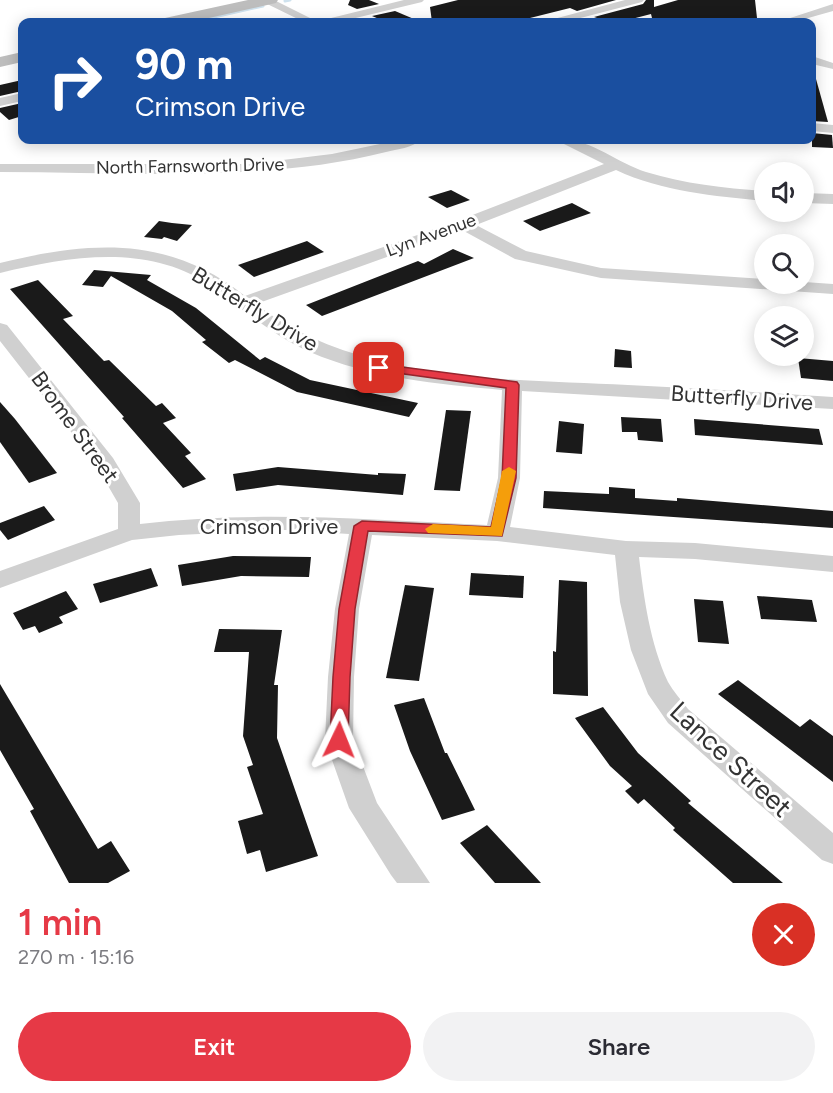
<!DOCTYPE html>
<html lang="en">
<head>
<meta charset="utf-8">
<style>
  body { margin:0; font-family:Figtree,sans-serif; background:#f2f2f3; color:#2b2b33; height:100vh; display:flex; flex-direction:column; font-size:22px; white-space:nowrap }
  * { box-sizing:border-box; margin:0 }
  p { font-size:20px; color:#7c7c81 }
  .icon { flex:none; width:33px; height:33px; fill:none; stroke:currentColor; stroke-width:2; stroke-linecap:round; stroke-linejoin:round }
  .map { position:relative; height:883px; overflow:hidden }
  .drawer { display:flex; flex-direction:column; background:#fff; flex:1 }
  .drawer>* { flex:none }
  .guide { position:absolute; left:18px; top:18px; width:798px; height:126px; border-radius:12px; box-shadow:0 3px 15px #0003; background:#1a4fa0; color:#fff; overflow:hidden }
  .buttons { position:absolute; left:754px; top:162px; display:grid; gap:12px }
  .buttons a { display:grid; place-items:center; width:60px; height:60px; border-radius:50%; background:#fff; box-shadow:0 3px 15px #0003; font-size:30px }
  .pin { position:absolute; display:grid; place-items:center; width:51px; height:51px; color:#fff; margin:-26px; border-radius:12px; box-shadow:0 3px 9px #0006 }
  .me { position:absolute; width:66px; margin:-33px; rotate:2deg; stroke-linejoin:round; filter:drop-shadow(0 0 4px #0008) }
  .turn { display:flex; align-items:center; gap:21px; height:126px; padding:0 18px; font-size:27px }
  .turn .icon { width:78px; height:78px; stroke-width:2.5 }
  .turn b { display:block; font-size:42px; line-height:51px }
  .round { display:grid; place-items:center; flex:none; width:63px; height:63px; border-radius:32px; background:#f2f2f3 }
  .headline { display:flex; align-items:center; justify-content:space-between; height:102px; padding:0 18px }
  h1 { font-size:36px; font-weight:600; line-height:45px; color:#e63946 }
  .cta { display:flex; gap:12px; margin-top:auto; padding:12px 18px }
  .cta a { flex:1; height:69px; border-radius:36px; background:#e63946; color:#fff; font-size:24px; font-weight:600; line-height:69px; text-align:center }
  .cta a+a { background:#f2f2f3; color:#2b2b33 }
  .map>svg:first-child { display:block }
</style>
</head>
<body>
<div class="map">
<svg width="833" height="883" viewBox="0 0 833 883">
  <rect width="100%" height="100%" fill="#fff"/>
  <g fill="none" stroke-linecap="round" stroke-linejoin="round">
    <g stroke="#cfe2ee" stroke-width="3">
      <path d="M 285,1 L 290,0"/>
      <path d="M 192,22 L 263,6"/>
    </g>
  </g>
  <g fill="#1a1a1a">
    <path d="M 350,0 L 369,0 L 379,4 L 357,9 L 348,5 Z"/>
    <path d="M 458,0 L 616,0 L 577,11 L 570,8 L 514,22 L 432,22 L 430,7 Z"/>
    <path d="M 646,0 L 654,0 L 654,7 L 678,0 L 755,0 L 757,18 L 742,22 L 653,22 L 651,14 L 620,22 L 609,22 L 594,17 L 643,4 Z"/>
    <path d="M 395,11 L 421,22 L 386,22 L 372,16 Z"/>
    <path d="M 816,79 L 828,122 L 812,121 L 812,80 Z"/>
    <path d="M 22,80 L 22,91 L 0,96 L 0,85 Z"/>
    <path d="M 22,103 L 22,116 L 9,120 L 0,112 L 0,108 Z"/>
    <path d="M 812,133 L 832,135 L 833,148 L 812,147 Z"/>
    <path d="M 451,190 L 470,200 L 447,208 L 428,197 Z"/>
    <path d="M 572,203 L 591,213 L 540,231 L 523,221 Z"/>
    <path d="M 159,221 L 172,223 L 192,225 L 177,241 L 164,237 L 162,239 L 144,237 Z"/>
    <path d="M 307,241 L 324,252 L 254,277 L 238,265 Z"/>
    <path d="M 453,249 L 474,258 L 322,316 L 306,305 L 418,261 L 424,264 Z"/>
    <path d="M 94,270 L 151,275 L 147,280 L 196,308 L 260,360 L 265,357 L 310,380 L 418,403 L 409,417 L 297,392 L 235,360 L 229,363 L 202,342 L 206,340 L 172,311 L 111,276 L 103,287 L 82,285 Z"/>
    <path d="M 38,280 L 73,316 L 63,319 L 104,361 L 109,360 L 156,406 L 162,403 L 176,418 L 163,423 L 191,453 L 185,456 L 206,479 L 183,488 L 122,418 L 124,417 L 10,289 Z"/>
    <path d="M 615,349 L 631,351 L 632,368 L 614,367 Z"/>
    <path d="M 798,358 L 833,361 L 833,381 L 801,378 Z"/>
    <path d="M 0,402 L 15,419 L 57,473 L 29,483 L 0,442 Z"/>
    <path d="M 446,410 L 471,411 L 460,491 L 434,490 Z"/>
    <path d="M 621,417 L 661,419 L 663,442 L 638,440 L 637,432 L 622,432 Z"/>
    <path d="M 694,419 L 819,429 L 823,445 L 695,435 Z"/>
    <path d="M 559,421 L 584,424 L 582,454 L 556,452 Z"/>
    <path d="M 278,467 L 378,475 L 378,473 L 406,474 L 403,495 L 278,485 L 236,491 L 233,474 Z"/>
    <path d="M 609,487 L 635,489 L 635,498 L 677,501 L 677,498 L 833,511 L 833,528 L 543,508 L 544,491 L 609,494 Z"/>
    <path d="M 44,506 L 55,520 L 8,540 L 0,530 L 0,523 Z"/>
    <path d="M 233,556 L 311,557 L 309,577 L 241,576 L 182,586 L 178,565 Z"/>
    <path d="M 151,568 L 158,586 L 100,603 L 93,584 Z"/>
    <path d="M 471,573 L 524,576 L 523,598 L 469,595 Z"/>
    <path d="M 559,580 L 587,582 L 588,696 L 553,694 L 553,651 L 556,652 Z"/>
    <path d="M 405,585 L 434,588 L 419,681 L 386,678 Z"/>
    <path d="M 66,591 L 78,609 L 59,617 L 63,623 L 39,633 L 35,626 L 23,630 L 13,613 Z"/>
    <path d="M 757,596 L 812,600 L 817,622 L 761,619 Z"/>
    <path d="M 694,599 L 723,601 L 729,644 L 698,642 Z"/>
    <path d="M 219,629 L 282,630 L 274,685 L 278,685 L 277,738 L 318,856 L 266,872 L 260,850 L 247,854 L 238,821 L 263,814 L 247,767 L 253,765 L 243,736 L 249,652 L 214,652 Z"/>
    <path d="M 738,680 L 800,727 L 810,719 L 833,736 L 833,782 L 718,694 Z"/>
    <path d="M 0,684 L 98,849 L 111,841 L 130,871 L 108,883 L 69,883 L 30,811 L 34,809 L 0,750 Z"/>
    <path d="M 424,698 L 445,753 L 447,753 L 475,810 L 442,820 L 410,751 L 394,705 Z"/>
    <path d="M 603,707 L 638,753 L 691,801 L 688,803 L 783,883 L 733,883 L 673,830 L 675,828 L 644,799 L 638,804 L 625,791 L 632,786 L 610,766 L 575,718 Z"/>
    <path d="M 487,825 L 541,883 L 495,883 L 460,843 Z"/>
  </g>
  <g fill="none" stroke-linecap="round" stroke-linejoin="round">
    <g fill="#d0d0d0" fill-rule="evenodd">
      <path d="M 259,0 L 274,0 L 318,22 L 304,22 Z"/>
      <path d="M 404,0 L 424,0 L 422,2 L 339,22 L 321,22 L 323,20 Z"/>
      <path d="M 625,0 L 644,0 L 642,2 L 565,22 L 548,22 L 550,20 Z"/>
      <path d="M 833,4 L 833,11 L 794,22 L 778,22 Z"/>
      <path d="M 812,56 L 833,63 L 833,69 L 812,64 Z"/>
      <path d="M 22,93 L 22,101 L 0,106 L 0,98 Z"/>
      <path d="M 812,123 L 833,125 L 833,133 L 812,131 Z"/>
      <path d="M 399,140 L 420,140 C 413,148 397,149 386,152 C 263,183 127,172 0,172 L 0,164 L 249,164 L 332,154 Z"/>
      <path d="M 556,140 C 588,136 616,163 646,172 C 685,184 724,188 765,191 L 765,201 C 715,196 663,192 616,170 L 476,225 L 526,251 L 601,268 L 765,279 L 765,284 L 804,282 L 833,284 L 833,294 L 601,278 L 515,259 L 462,230 L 256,304 C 356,382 506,379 628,385 C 696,388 765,393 833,397 L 833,409 L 522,391 L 520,478 L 510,527 L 626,541 L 695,543 L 833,556 L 833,572 L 695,559 L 639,557 C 644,599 650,643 668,682 C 673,691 681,700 688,709 L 833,833 L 833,864 L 822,860 L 668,723 L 648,694 L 631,650 L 620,602 L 615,555 L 497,541 L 372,535 L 359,609 L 354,677 L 353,740 L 377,803 L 430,883 L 397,883 L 391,875 L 349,808 L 325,740 L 328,677 L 335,609 L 349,534 L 285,530 L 179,535 L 132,540 L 0,588 L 0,571 L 118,529 L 118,503 L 93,460 L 0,341 L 0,323 L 7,325 L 113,458 L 140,503 L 140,524 C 256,510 372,520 487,525 L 498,478 L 502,390 C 438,384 370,378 310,352 C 271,335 242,308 208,284 C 145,243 68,257 0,273 L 0,263 C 90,241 169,235 245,296 L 457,221 L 604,164 Z"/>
      <path d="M 804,193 L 833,194 L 833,204 L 804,203 Z"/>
    </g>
    <g fill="#bdbdbd" fill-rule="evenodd">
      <path d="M 248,0 L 278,0 L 276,3 L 191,22 L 163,22 L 165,18 Z"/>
      <path d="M 22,52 L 22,62 L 0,67 L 0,57 Z"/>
    </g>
  </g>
  <path fill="#e63946" stroke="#96252e" stroke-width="1.5" d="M 379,364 L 517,382 L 519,385 L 516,478 L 502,536 L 368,531 L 355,609 L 350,677 L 348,740 L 346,745 L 339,748 L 333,745 L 330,740 L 333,677 L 339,609 L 354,526 L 362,521 L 491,527 L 502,478 L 506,388 L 375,370 L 373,368 L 375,365 Z"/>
  <path fill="#f59e0b" d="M 509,467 L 516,471 L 502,536 L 428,533 L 425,529 L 433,524 L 491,527 L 502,471 Z"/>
  <g text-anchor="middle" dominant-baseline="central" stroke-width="6" stroke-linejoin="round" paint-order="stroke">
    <g font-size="18" fill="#333" stroke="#fff">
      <text transform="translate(190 166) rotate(-1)">North Farnsworth Drive</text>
      <text transform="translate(431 235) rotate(-20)">Lyn Avenue</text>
    </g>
    <g font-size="22" fill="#333" stroke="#fff">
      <text transform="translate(255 309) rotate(31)">Butterfly Drive</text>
      <text transform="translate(742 398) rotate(4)">Butterfly Drive</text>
      <text transform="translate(75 427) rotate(54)">Brome Street</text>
      <text x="269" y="526">Crimson Drive</text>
    </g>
    <g font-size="27" fill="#333" stroke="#fff">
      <text transform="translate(731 759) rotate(43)">Lance Street</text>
    </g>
  </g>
</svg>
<div class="buttons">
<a><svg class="icon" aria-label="sound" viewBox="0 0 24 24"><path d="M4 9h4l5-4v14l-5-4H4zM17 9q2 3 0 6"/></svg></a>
<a><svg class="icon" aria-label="search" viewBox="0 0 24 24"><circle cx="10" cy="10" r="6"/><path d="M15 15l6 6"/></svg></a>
<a><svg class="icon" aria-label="layers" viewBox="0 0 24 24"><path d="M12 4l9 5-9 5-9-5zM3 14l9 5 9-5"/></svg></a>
</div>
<div class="pin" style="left:379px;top:368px;background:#d93025"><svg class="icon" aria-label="arrive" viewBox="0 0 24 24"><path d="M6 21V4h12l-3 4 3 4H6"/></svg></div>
<svg class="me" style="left:339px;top:740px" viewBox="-20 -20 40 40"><path d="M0-17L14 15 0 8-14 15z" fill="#e63946" stroke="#fff" stroke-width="4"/></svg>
<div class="guide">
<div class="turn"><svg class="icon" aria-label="right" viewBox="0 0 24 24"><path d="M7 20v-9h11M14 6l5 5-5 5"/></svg><div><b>90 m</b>Crimson Drive</div></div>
</div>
</div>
<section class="drawer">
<div class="headline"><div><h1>1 min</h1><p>270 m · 15:16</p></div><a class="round" style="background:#d93025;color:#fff"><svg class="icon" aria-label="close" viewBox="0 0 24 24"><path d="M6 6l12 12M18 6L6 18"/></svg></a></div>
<div class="cta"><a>Exit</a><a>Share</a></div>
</section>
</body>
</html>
